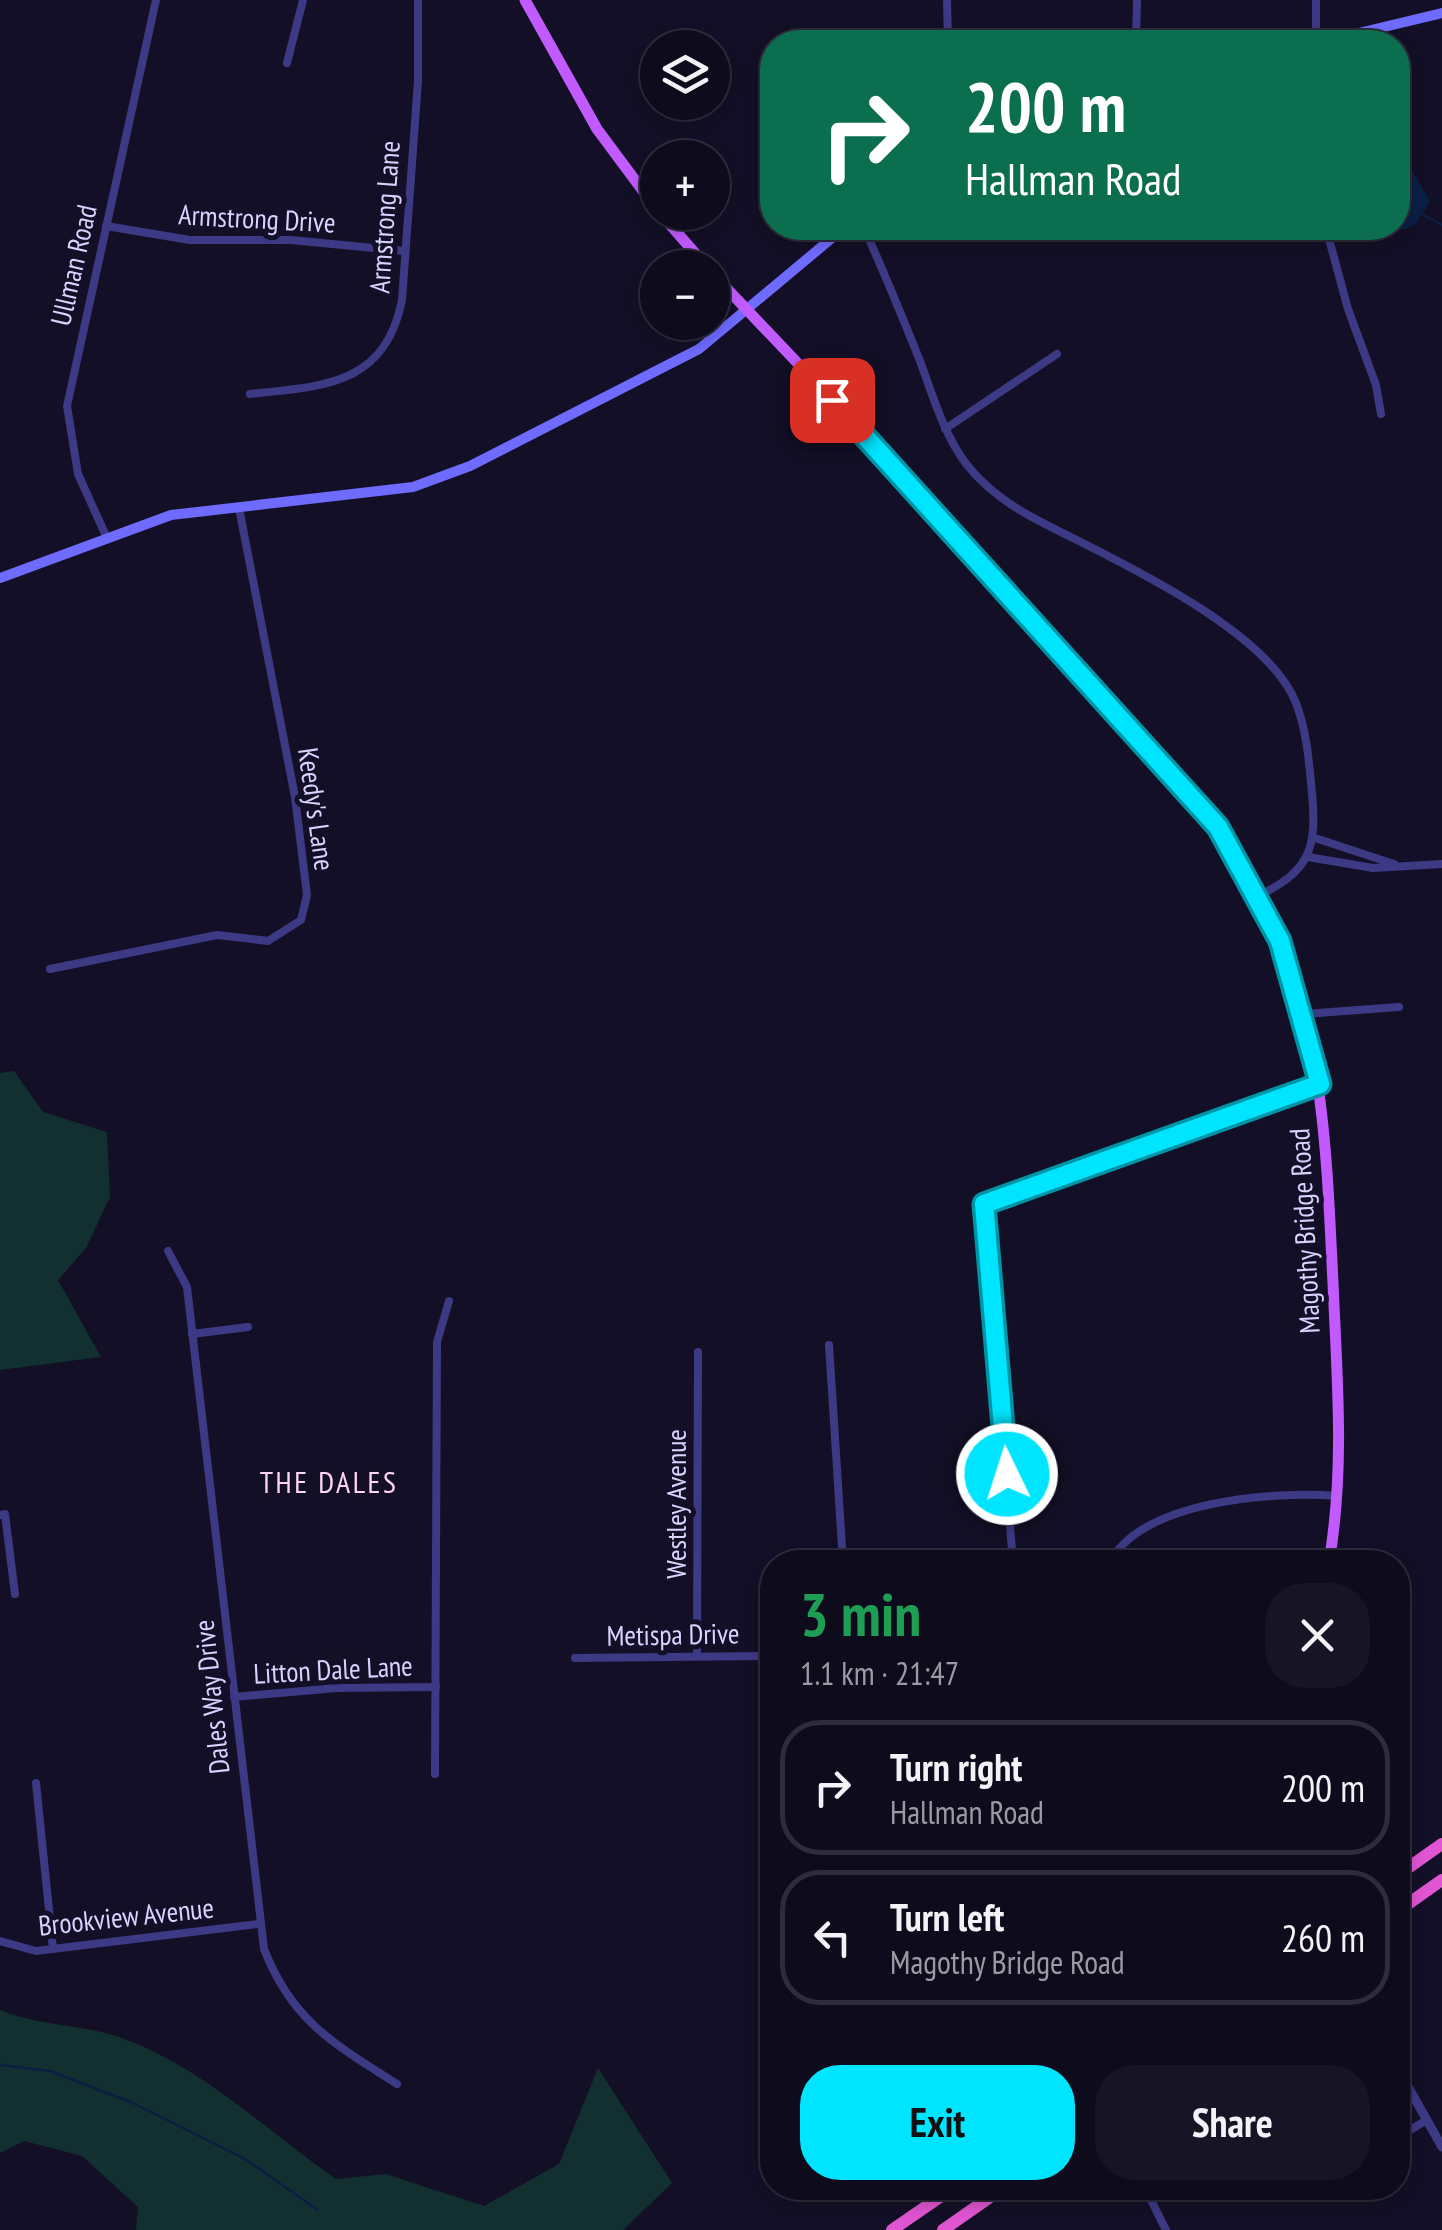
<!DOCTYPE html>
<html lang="en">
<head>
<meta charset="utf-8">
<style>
  body { margin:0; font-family:"PT Sans Narrow",sans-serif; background:#171425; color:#f1f3f6; height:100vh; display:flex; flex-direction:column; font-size:38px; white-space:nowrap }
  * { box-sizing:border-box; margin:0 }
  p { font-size:32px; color:#9b9ba3 }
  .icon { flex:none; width:55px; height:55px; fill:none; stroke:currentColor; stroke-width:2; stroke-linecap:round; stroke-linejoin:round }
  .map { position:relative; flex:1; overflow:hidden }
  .drawer { position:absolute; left:760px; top:1550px; width:650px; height:650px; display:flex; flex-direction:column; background:#0e0b1c; border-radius:40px; box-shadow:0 5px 15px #0003,0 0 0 2px #2e2b3b }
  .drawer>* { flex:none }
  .top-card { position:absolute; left:760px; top:30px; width:650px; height:210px; border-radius:40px; box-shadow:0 5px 15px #0003,0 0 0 2px #2e2b3b; background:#0b6e4f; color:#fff; overflow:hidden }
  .fabs { position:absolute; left:640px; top:30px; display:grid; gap:20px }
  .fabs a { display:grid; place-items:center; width:90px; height:90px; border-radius:50%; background:#0e0b1c; box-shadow:0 5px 15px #0003,0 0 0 2px #2e2b3b; font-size:50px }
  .pin { position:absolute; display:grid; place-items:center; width:85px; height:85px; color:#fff; margin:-42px; border-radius:20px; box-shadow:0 5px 15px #0006 }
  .me { position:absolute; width:110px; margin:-55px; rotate:356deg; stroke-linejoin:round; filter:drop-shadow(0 0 8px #0008) }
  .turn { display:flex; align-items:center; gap:35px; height:210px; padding:0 40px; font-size:45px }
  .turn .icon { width:130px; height:130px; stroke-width:2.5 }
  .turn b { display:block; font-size:70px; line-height:85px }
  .round { display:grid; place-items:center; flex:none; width:105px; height:105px; border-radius:40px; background:#171425 }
  .summary { display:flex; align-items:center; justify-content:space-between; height:170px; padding:0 40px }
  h1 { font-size:60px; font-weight:800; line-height:75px; color:#1e9e55 }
  .action { display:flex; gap:20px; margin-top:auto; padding:20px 40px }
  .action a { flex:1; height:115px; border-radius:40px; background:#00e5ff; color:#111; font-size:40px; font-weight:800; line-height:115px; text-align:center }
  .action a+a { background:#171425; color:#f1f3f6 }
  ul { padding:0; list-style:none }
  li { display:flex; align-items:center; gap:30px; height:135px; margin:0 20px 15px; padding:0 20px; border:5px solid #2e2b3b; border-radius:40px }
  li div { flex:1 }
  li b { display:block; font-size:38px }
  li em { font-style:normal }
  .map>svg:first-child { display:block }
</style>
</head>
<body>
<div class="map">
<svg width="1442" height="2230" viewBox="0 0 1442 2230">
  <rect width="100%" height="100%" fill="#130f26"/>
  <g fill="#12302f">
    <path d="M 14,1071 L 43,1112 L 107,1132 L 110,1197 L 86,1248 L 58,1280 L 101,1357 L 0,1370 L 0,1073 Z"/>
    <path d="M 0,2010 C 38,2026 80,2024 119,2037 C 200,2065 266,2130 336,2179 L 386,2174 L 484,2206 L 559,2164 L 598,2068 L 672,2183 L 623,2230 L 136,2230 L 138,2207 L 82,2156 L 24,2141 L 0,2153 Z"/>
  </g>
  <path fill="#0a1f44" d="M 1398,162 L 1411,169 L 1430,201 L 1417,222 L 1404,230 L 1398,227 Z"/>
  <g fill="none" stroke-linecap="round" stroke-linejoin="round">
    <g stroke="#0a1f44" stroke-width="2.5">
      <path d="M 1420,213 L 1442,225"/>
      <path d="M 0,2065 L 50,2071 L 133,2103 L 245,2159 L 318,2210"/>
    </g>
    <g stroke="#3d3a85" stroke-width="8">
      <path d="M 947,0 L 948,42"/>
      <path d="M 1136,42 L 1137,0"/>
      <path d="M 1316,42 L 1316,0"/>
      <path d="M 287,63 L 303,0"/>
      <path d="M 106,226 L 190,240 L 291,240 L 405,251"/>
      <path d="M 864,228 C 884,272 902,316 920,361 C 933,396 944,435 967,465 C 996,501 1032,518 1073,538 C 1136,570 1269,634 1296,703 C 1307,732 1309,762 1312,793 C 1317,849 1310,871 1258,896"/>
      <path d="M 1326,228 L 1348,309 L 1376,385 L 1381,414"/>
      <path d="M 250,394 C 323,386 385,386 402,300 L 418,81 L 418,0"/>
      <path d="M 945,429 L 1057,354"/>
      <path d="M 106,536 L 78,474 L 67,406 L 156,0"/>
      <path d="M 1312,837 L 1394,864"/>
      <path d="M 1308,857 L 1373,868 L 1442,864"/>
      <path d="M 50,969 L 217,935 L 268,941 L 301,920 L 307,895 L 295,797 L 239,508"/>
      <path d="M 1304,1014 L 1399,1007"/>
      <path d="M 168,1251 L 187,1287 L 264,1949 C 292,2021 334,2044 397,2084"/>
      <path d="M 192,1334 L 248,1327"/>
      <path d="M 829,1345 L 843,1562"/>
      <path d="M 0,1515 L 5,1514 L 15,1594"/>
      <path d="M 1013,1562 L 984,1203 L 1319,1085"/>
      <path d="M 1110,1562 C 1143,1500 1275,1491 1338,1496"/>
      <path d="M 697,1656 L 698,1352"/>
      <path d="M 575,1658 L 772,1656"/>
      <path d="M 234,1697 L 337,1688 L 436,1687"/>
      <path d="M 435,1774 L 437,1342 L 449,1301"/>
      <path d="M 36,1783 L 53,1949"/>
      <path d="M 0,1941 L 36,1951 L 258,1924"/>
      <path d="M 1398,2137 L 1427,2120"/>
      <path d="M 1148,2194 L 1166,2230"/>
    </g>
    <path stroke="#3d3a85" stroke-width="9" d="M 1398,2069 L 1442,2147"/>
    <g stroke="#6f6bff" stroke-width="10">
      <path d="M 1321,42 L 1442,13"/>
      <path d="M 0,578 L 171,515 L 413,487 L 470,466 L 699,349 L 844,228"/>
    </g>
    <g stroke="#c25bff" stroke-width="11">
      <path d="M 525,0 L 597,129 L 658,211"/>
      <path d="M 659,212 L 708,268"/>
      <path d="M 712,273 C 785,350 859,427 930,505 C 973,551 1012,601 1055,648 C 1139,740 1231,823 1279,940 C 1325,1050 1327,1166 1333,1283 C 1337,1377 1345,1469 1329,1562"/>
    </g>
    <g stroke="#e055d1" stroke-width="12">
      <path d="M 1398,1875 L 1442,1844"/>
      <path d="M 1398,1911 L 1442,1880"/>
      <path d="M 892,2230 L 953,2188"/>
      <path d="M 943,2230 L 1003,2188"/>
    </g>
  </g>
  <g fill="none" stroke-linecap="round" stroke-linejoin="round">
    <defs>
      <path id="route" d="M 832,400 L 1218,827 L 1280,941 L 1320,1084 L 984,1204 L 1007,1474"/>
    </defs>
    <use href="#route" stroke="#0095a6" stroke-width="25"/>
    <use href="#route" stroke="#00e5ff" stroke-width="18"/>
  </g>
  <g text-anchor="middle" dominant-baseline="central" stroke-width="10" stroke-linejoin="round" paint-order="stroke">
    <g font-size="28" fill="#d9d4ff" stroke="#130f26">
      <text transform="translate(384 217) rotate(-86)">Armstrong Lane</text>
      <text transform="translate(257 218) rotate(3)">Armstrong Drive</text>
      <text transform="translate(73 265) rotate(-77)">Ullman Road</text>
      <text transform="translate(317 809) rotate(82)">Keedy's Lane</text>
      <text transform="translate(1304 1231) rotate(-93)">Magothy Bridge Road</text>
      <text transform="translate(675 1504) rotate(-90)">Westley Avenue</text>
      <text transform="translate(673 1634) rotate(-1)">Metispa Drive</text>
      <text transform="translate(333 1669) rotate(-3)">Litton Dale Lane</text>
      <text transform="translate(211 1697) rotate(-96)">Dales Way Drive</text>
      <text transform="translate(126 1916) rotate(-6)">Brookview Avenue</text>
    </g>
    <g font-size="30" letter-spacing="2.5" fill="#ffd6f0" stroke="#130f26">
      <text x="329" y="1481">THE DALES</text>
    </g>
  </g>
</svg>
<div class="fabs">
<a><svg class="icon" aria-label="layers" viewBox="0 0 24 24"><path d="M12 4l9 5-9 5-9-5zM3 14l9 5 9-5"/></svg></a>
<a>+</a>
<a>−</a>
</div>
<div class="pin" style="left:832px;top:400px;background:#d93025"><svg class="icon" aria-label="arrive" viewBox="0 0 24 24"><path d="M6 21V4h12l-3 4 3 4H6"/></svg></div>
<svg class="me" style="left:1007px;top:1474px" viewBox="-20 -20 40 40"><circle r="17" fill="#00e5ff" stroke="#fff" stroke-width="3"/><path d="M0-11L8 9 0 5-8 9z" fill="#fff"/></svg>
<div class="top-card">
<div class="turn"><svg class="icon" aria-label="right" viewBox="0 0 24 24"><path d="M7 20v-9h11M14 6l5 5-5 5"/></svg><div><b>200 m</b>Hallman Road</div></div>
</div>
<section class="drawer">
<div class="summary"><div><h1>3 min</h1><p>1.1 km · 21:47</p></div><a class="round"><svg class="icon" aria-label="close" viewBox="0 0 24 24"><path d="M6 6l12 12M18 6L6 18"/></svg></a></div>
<ul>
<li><svg class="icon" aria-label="right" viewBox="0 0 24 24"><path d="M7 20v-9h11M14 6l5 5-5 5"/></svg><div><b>Turn right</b><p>Hallman Road</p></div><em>200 m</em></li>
<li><svg class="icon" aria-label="left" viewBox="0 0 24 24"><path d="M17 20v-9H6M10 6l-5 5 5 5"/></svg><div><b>Turn left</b><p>Magothy Bridge Road</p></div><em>260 m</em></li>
</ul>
<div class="action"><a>Exit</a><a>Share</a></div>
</section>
</div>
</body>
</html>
